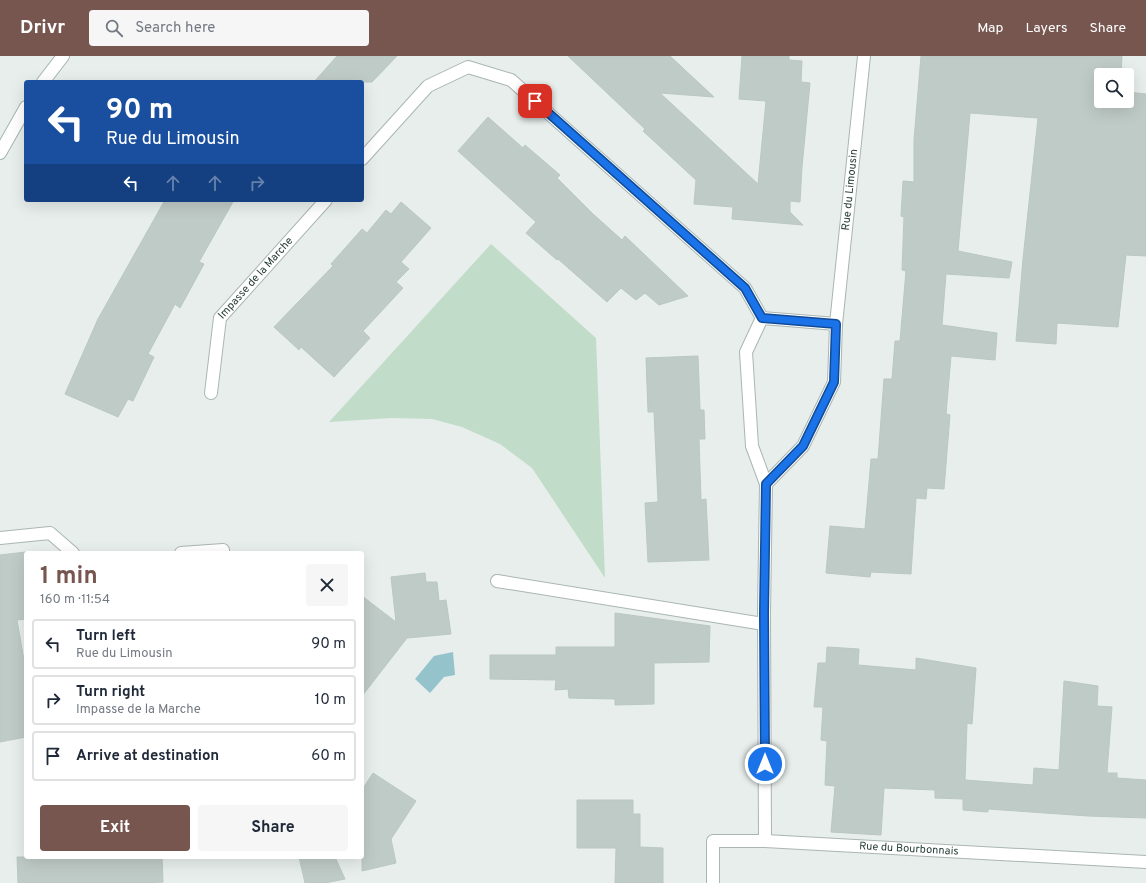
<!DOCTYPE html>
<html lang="en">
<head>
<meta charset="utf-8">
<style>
  body { margin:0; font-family:Overpass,sans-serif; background:#f6f6f7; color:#1f2937; height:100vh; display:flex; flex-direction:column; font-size:15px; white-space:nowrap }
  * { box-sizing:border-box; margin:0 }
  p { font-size:13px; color:#747a83 }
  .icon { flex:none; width:22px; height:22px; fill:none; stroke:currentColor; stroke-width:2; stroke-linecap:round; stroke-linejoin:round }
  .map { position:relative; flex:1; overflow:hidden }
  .panel { position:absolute; left:24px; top:495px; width:340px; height:308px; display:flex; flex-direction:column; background:#fff; border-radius:4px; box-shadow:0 4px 16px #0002 }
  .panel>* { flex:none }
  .banner { position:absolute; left:24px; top:24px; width:340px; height:122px; border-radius:4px; box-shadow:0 4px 16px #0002; background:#1a4fa0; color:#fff; overflow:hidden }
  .tools { position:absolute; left:1094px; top:12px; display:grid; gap:8px }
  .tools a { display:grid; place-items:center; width:40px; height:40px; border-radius:4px; background:#fff; box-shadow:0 4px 16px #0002; font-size:20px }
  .pin { position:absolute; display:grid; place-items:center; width:34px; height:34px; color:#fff; margin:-17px; border-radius:8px; box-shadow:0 2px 6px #0006 }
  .me { position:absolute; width:44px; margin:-22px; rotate:0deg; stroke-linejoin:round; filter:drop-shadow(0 0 3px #0008) }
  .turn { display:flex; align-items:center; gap:14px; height:84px; padding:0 16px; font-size:18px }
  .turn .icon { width:52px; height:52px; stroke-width:2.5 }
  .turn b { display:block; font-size:28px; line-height:34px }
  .lanes { display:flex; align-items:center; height:38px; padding:0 16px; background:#0003; justify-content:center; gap:20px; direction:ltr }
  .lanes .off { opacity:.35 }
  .round { display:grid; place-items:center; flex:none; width:42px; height:42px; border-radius:4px; background:#f6f6f7 }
  .head { display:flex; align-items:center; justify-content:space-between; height:68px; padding:0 16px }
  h1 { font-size:24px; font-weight:700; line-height:30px; color:#775650 }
  .primary-button { display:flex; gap:8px; margin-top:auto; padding:8px 16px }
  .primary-button a { flex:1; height:46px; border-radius:4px; background:#775650; color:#fff; font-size:16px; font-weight:700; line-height:46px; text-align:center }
  .primary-button a+a { background:#f6f6f7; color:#1f2937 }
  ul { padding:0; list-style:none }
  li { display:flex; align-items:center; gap:12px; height:50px; margin:0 8px 6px; padding:0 8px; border:2px solid #e0e1e3; border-radius:4px }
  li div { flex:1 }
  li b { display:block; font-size:15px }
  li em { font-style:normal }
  header { display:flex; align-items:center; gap:24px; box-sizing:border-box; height:56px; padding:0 20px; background:#775650; color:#fff }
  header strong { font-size:19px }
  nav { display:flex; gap:22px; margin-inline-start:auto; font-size:14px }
  .search { width:280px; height:36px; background:#f6f6f7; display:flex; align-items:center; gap:10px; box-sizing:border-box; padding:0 14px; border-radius:4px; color:#747a83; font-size:15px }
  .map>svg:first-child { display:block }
</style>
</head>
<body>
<header>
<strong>Drivr</strong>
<div class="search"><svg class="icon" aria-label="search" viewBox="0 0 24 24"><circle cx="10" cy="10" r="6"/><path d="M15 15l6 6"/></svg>Search here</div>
<nav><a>Map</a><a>Layers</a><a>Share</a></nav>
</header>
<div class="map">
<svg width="1146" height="827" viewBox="0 0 1146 827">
  <rect width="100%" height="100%" fill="#e7eeeb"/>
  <path fill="#c2dcca" d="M 491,188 L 596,282 L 605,522 L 532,412 L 500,388 L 462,371 L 432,363 L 391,362 L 329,366 Z"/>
  <path fill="#95c3cc" d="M 453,596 L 455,619 L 444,621 L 430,637 L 415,623 L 434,600 Z"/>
  <g fill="#bfcbc7" stroke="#bac7c2">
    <path d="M 337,0 L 397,0 L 372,26 L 314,26 Z"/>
    <path d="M 568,0 L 670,0 L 714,41 L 660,37 L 758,128 L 766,45 L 739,43 L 742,0 L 789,0 L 789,4 L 802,5 L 801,26 L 810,27 L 802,111 L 800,146 L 790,145 L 790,156 L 803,169 L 732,163 L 733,151 L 694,148 L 696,124 L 643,75 L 645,73 Z"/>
    <path d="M 921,0 L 1122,0 L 1121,19 L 1101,19 L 1101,45 L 1127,45 L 1127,36 L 1146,38 L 1146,200 L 1126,199 L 1118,271 L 1057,267 L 1056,288 L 1016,285 L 1023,203 L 1038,62 L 970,57 L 958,195 L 1012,206 L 1009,222 L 946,218 L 942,269 L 997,277 L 995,304 L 951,300 L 946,358 L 950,359 L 944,433 L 927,432 L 926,443 L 916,442 L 911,518 L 871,516 L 870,521 L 826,517 L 830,470 L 865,473 L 871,403 L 878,403 L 884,323 L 892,323 L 895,285 L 900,285 L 906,215 L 902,214 L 904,161 L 901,160 L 903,125 L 914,126 L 914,84 Z"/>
    <path d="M 488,61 L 523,92 L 525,89 L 560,119 L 557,122 L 593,158 L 622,184 L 625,180 L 688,240 L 659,249 L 645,237 L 636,244 L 621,232 L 607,246 L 558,203 L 557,204 L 526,177 L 536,166 L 458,95 Z"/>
    <path d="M 165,144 L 234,144 L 199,206 L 204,208 L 180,252 L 175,248 L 148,298 L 154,301 L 133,345 L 128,343 L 118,361 L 65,338 L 98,263 Z"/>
    <path d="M 401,146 L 431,172 L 401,206 L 409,213 L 396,226 L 403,232 L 363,275 L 370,282 L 334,321 L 301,291 L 299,294 L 274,271 L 333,210 L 331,208 L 362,173 L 367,177 L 386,154 L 391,158 Z"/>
    <path d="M 698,300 L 700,354 L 704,354 L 705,383 L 699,383 L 701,444 L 706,443 L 709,504 L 648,506 L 645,447 L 658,446 L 654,356 L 648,356 L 646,302 Z"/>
    <path d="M 26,496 L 26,563 L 17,564 L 26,616 L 26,681 L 0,686 L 0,499 Z"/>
    <path d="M 425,517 L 426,526 L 437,526 L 439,545 L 446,544 L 451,578 L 407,582 L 362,640 L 362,540 L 396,566 L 391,521 Z"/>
    <path d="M 615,557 L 710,570 L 709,606 L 654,607 L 654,648 L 615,649 L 615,643 L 569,642 L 568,633 L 555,634 L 556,624 L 490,623 L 490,599 L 556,599 L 556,591 L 615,591 Z"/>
    <path d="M 827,591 L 859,593 L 858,609 L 916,614 L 916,602 L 976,612 L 972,668 L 967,667 L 965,724 L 1033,729 L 1034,712 L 1059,714 L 1064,625 L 1098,630 L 1097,650 L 1112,651 L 1107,717 L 1117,717 L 1117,722 L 1146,724 L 1146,762 L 1088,760 L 988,753 L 988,756 L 963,754 L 963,743 L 935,742 L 935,734 L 884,732 L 881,779 L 831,776 L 835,730 L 825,729 L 827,685 L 821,684 L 823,651 L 814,651 L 818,607 L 826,607 Z"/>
    <path d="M 373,717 L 416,745 L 391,783 L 396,807 L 362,815 L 362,734 Z"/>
    <path d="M 577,744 L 633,744 L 633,758 L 640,758 L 640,791 L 663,792 L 663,827 L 615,827 L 616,792 L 577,792 Z"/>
    <path d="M 17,801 L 162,801 L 163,826 L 146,827 L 18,827 Z"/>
    <path d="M 299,801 L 335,801 L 345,823 L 325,827 L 305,827 Z"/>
  </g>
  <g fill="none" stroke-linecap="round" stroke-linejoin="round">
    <defs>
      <g id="service">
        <path d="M 0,482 L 50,477 L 73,497"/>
        <path d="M 181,497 L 223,494 L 223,497"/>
        <path d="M 497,525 L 764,568"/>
      </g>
      <g id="minor">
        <path d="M 362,103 L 428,30 L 468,11 L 511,24 L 745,232 L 762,262"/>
        <path d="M 762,262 L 836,268 L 834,326 L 803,390 L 766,428 L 752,390 L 746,296 Z"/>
        <path id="s1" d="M 836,268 L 864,0"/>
        <path id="s2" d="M 211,337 L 220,262 L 326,144"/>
        <path d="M 765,785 L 764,557 L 766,428"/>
        <path id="s3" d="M 713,827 L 713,785 L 765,785 L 1146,806"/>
      </g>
      <g id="secondary">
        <path d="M 43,26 L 63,0"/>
        <path d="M 0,97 L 26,51"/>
      </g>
    </defs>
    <use href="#service" stroke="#aab6b2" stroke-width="14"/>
    <use href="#minor" stroke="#aab6b2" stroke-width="14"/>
    <use href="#secondary" stroke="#a3b5af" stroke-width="14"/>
    <use href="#service" stroke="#fff" stroke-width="12"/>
    <use href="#minor" stroke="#fff" stroke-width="12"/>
    <use href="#secondary" stroke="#fff" stroke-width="12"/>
  </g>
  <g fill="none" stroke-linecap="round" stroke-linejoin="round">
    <defs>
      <path id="route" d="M 535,45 L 745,232 L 762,262 L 836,268 L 834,326 L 803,390 L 766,428 L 764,557 L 765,708"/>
    </defs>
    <use href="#route" stroke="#114b97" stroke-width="10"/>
    <use href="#route" stroke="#1a73e8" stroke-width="7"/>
  </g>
  <g text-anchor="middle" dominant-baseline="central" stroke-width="3" stroke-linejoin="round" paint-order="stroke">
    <g font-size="11" fill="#273e39" stroke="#f7faf9">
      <text stroke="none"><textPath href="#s1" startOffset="135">Rue du Limousin</textPath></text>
      <text stroke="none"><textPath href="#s2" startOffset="129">Impasse de la Marche</textPath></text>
      <text stroke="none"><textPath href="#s3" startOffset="238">Rue du Bourbonnais</textPath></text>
    </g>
  </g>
</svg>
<div class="tools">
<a><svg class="icon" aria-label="search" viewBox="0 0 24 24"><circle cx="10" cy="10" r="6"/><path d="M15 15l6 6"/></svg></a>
</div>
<div class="pin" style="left:535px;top:45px;background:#d93025"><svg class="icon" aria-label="arrive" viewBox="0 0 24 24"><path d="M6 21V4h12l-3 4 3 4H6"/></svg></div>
<svg class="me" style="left:765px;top:708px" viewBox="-20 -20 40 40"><circle r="17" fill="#1a73e8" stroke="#fff" stroke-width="3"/><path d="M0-11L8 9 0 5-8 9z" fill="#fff"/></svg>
<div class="banner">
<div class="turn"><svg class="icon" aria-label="left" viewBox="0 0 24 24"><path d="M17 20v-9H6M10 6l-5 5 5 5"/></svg><div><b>90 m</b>Rue du Limousin</div></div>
<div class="lanes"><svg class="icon" aria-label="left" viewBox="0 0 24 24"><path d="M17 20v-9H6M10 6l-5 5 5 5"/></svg><svg class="icon off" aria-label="ahead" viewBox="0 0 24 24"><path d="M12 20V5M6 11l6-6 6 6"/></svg><svg class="icon off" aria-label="ahead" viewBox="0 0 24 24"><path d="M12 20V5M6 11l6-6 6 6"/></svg><svg class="icon off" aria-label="right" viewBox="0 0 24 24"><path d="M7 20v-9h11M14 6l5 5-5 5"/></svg></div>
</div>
<section class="panel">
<div class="head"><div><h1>1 min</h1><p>160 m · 11:54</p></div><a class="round"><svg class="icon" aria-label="close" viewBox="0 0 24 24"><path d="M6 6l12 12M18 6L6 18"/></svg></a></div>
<ul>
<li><svg class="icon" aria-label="left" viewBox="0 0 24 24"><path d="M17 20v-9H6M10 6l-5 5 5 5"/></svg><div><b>Turn left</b><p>Rue du Limousin</p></div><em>90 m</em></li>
<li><svg class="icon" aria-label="right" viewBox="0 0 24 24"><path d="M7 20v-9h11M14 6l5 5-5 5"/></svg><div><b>Turn right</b><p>Impasse de la Marche</p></div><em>10 m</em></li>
<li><svg class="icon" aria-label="arrive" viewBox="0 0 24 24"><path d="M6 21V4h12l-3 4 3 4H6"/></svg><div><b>Arrive at destination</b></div><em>60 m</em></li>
</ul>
<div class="primary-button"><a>Exit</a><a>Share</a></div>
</section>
</div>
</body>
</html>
